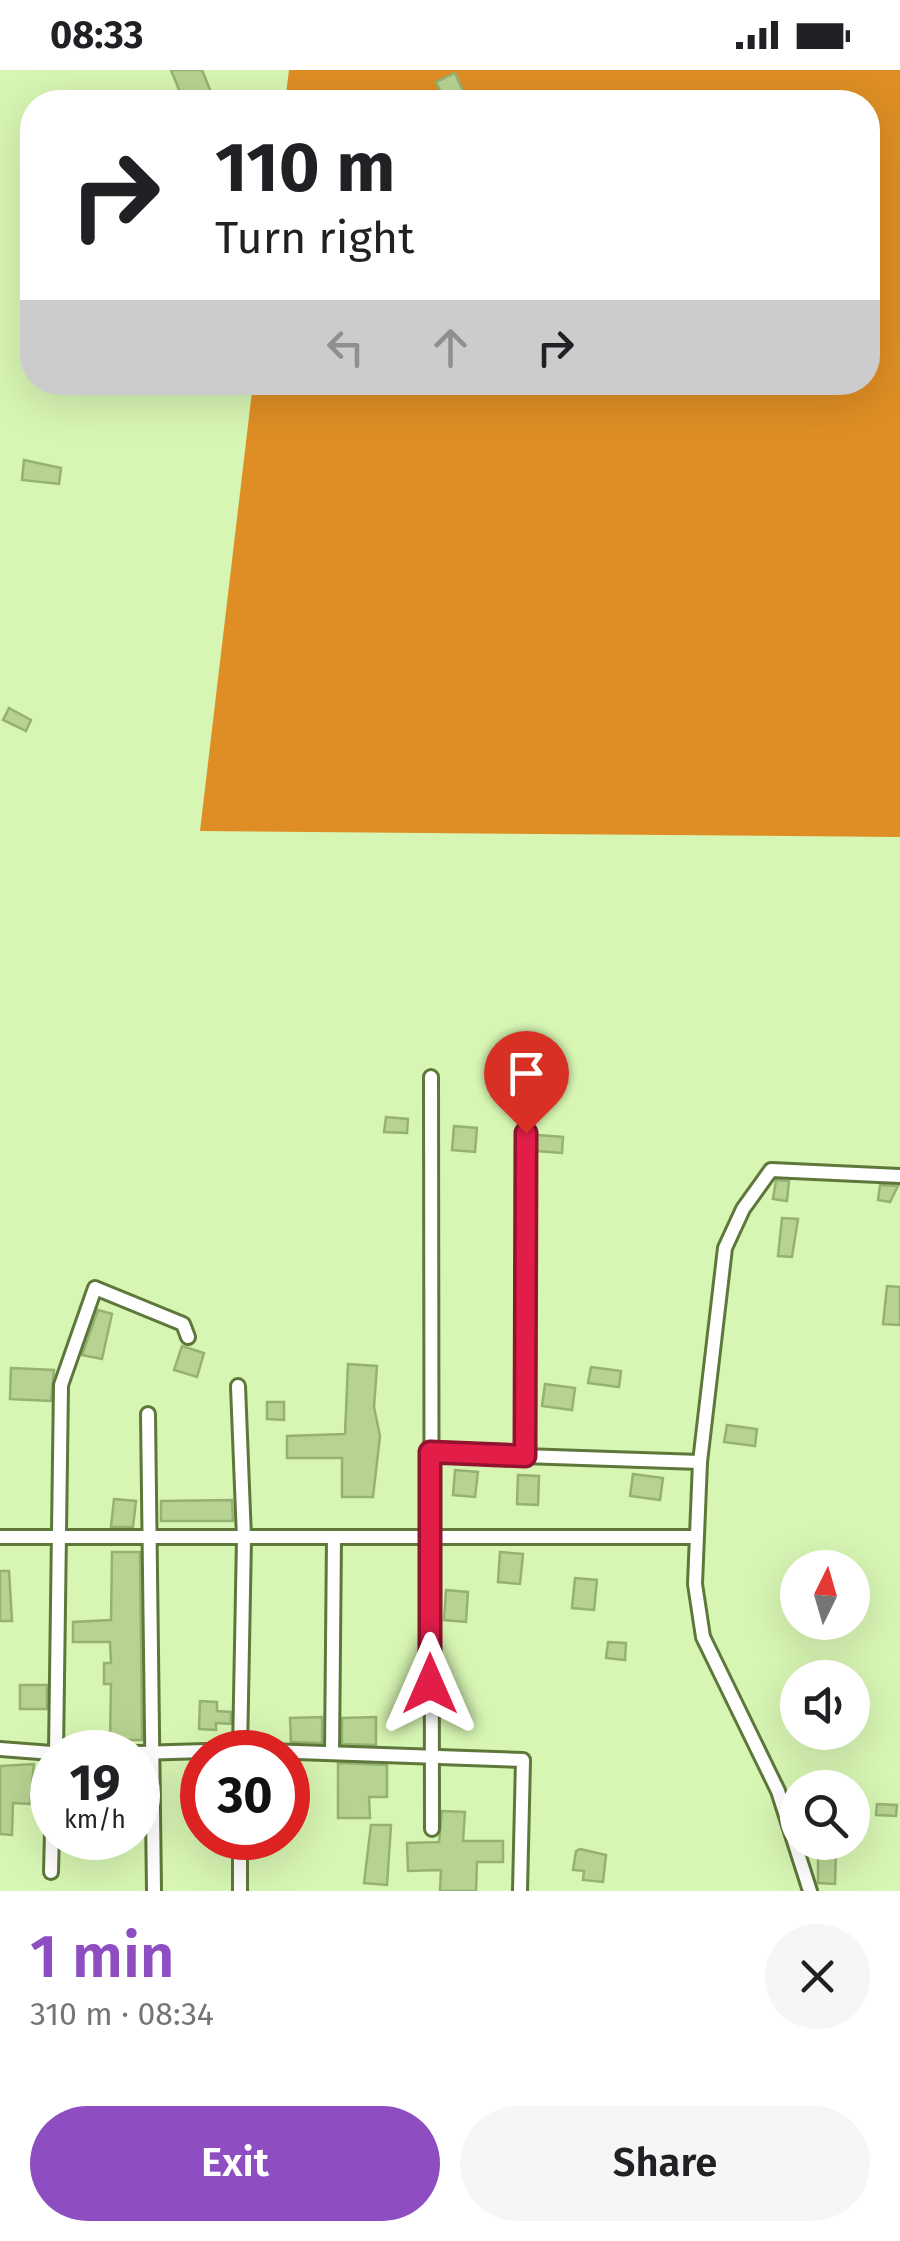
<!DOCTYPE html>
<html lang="en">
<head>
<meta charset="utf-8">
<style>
  body { margin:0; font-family:"Fira Sans",sans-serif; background:#f6f6f6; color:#202124; height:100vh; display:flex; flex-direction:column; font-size:38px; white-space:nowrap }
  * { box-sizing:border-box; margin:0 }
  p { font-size:32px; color:#757577 }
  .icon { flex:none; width:55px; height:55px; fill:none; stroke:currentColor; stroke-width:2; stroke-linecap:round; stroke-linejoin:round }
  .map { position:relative; height:1821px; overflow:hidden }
  .sheet { display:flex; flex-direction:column; background:#fff; flex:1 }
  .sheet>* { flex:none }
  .guide { position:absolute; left:20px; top:20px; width:860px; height:305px; border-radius:40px; box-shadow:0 10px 40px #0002; background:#fff; color:#202124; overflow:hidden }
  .needle { width:65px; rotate:5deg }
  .controls { position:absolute; left:780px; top:1480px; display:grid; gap:20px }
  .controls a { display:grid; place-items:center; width:90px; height:90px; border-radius:50%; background:#fff; box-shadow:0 10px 40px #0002; font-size:50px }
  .speed { position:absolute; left:30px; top:1660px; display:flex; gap:20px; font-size:50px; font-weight:700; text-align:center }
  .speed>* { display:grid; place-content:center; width:130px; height:130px; border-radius:50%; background:#fff; box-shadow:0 10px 40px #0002; line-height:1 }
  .speed small { font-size:25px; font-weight:400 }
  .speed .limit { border:15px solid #d22; background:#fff; color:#111 }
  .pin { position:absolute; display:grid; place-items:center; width:85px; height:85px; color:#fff; margin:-102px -42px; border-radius:50% 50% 50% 0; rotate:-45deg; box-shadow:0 0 10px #0007 }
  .pin .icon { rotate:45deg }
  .me { position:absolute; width:110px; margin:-55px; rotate:0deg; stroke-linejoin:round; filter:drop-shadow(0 0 8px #0008) }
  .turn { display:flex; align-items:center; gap:35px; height:210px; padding:0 30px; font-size:45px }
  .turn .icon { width:130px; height:130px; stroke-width:2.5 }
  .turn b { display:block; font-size:70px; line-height:85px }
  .lanes { display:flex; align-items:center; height:95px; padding:0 30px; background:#0003; justify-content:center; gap:50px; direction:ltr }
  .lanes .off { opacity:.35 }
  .round { display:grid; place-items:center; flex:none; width:105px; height:105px; border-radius:52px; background:#f6f6f6 }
  .head { display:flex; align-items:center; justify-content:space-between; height:170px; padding:0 30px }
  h1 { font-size:60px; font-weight:600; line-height:75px; color:#8f4dc2 }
  .button { display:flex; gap:20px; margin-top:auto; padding:20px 30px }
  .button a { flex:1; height:115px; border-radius:60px; background:#8f4dc2; color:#fff; font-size:40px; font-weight:600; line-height:115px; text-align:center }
  .button a+a { background:#f6f6f6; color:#202124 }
  .status { display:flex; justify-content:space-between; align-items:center; height:70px; padding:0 50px; background:#fff; direction:ltr }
  .status svg { height:28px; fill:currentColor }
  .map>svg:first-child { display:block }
</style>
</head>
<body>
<div class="status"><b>08:33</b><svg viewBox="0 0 49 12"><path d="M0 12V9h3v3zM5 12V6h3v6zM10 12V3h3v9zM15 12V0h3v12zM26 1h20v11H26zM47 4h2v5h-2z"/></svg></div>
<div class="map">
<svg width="900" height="1821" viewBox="0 0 900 1821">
  <rect width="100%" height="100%" fill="#d7f5b3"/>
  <path fill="#de8e24" d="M 289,0 L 900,0 L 900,767 L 200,761 L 253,313 L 868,312 L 868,32 L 285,32 Z"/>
  <g fill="#b7d392" stroke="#96b272" stroke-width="2.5">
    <path d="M 171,0 L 202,0 L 215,32 L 184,32 Z"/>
    <path d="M 455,3 L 468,32 L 446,32 L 436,12 Z"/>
    <path d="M 24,390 L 61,398 L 59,414 L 22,410 Z"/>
    <path d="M 9,638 L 31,650 L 26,661 L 3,650 Z"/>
    <path d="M 386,1047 L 408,1049 L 407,1063 L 384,1062 Z"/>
    <path d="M 454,1056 L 477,1058 L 475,1082 L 452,1080 Z"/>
    <path d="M 537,1065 L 563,1067 L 562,1083 L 537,1081 Z"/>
    <path d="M 776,1110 L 789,1111 L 787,1131 L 773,1129 Z"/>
    <path d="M 880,1115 L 898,1116 L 890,1132 L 878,1130 Z"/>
    <path d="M 782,1148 L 798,1149 L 792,1187 L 778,1186 Z"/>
    <path d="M 887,1216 L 900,1217 L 900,1255 L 883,1254 Z"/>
    <path d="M 98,1240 L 112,1244 L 102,1289 L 82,1285 Z"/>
    <path d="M 182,1276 L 204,1283 L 197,1307 L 174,1300 Z"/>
    <path d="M 348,1294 L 377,1296 L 374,1337 L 380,1366 L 373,1427 L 342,1427 L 342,1388 L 287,1388 L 287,1366 L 345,1364 Z"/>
    <path d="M 591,1297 L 621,1301 L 619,1317 L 588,1313 Z"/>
    <path d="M 11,1298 L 54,1300 L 51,1331 L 10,1329 Z"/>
    <path d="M 545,1314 L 575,1318 L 572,1340 L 542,1336 Z"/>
    <path d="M 267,1332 L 284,1332 L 284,1350 L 267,1349 Z"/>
    <path d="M 727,1355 L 757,1359 L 755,1376 L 724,1372 Z"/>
    <path d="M 455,1400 L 478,1402 L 475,1427 L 453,1425 Z"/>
    <path d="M 633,1404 L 663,1408 L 660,1430 L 630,1426 Z"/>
    <path d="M 518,1405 L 539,1406 L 538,1435 L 517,1434 Z"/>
    <path d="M 114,1429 L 136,1431 L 133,1457 L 111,1457 Z"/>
    <path d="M 232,1430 L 233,1451 L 161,1451 L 161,1431 Z"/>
    <path d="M 112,1482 L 140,1482 L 142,1670 L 110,1670 L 111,1614 L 104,1614 L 104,1593 L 111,1593 L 110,1572 L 73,1572 L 73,1552 L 111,1550 Z"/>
    <path d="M 500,1482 L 523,1484 L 520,1514 L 498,1512 Z"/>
    <path d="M 0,1501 L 9,1501 L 12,1551 L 0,1551 Z"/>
    <path d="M 575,1508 L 597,1510 L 594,1540 L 572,1538 Z"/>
    <path d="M 446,1520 L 468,1522 L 466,1552 L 444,1550 Z"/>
    <path d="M 608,1572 L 626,1573 L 625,1590 L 606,1588 Z"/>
    <rect x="20" y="1615" width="27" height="24"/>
    <path d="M 200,1631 L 217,1632 L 217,1641 L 231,1642 L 231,1654 L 216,1653 L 216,1660 L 199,1659 Z"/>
    <path d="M 322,1647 L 322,1673 L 291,1672 L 290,1648 Z"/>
    <path d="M 376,1647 L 376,1675 L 342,1674 L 342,1648 Z"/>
    <path d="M 338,1693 L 387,1695 L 387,1727 L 369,1727 L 370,1748 L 338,1748 Z"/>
    <path d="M 34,1694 L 30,1734 L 13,1733 L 12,1765 L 0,1764 L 0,1696 Z"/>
    <path d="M 877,1734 L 897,1735 L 896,1746 L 876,1745 Z"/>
    <path d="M 442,1741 L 465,1742 L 463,1771 L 503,1771 L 503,1792 L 477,1792 L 476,1821 L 440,1821 L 441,1800 L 408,1801 L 407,1773 L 439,1772 Z"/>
    <path d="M 371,1755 L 391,1755 L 387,1815 L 364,1813 Z"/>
    <path d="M 580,1779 L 606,1785 L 603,1812 L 583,1810 L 584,1801 L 573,1800 L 576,1781 Z"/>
    <path d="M 818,1781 L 836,1782 L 835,1814 L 818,1813 Z"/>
  </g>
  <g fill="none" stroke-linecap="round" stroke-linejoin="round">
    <defs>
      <g id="minor">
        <path d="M 431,1007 L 432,1759"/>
        <path d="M 238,1316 L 244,1468 L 240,1682"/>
        <path d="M 148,1344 L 154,1821"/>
        <path d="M 430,1383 L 700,1392"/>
        <path d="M 525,1386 L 527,1063"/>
        <path d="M 0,1467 L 696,1467"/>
        <path d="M 0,1679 L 52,1683"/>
        <path d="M 56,1682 L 61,1315 L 95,1218 L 183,1254 L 188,1267"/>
        <path d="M 138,1683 L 240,1680 L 523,1690 L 520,1821"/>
        <path d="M 332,1683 L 334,1467"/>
        <path d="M 51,1802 L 52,1762"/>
        <path d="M 240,1821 L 240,1768"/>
        <path d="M 810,1821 L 778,1721 L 703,1567 L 695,1514 L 700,1392 L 725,1178 L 743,1139 L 771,1100 L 900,1106"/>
      </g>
    </defs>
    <use href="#minor" stroke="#5e773a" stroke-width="18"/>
    <use href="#minor" stroke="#fff" stroke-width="12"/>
  </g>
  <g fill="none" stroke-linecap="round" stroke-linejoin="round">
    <defs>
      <path id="route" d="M 430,1614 L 430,1382 L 525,1386 L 526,1063"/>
    </defs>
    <use href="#route" stroke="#92132f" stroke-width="25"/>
    <use href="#route" stroke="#e11d48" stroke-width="18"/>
  </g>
</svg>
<div class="controls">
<a><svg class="needle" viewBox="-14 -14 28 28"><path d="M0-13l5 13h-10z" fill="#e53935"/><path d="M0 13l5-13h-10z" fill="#757577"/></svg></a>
<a><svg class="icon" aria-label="sound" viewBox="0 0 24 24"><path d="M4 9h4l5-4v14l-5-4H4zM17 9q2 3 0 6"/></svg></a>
<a><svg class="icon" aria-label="search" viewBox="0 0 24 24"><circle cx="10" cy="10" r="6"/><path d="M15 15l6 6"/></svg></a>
</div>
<div class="speed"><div>19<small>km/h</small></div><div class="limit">30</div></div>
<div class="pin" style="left:526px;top:1063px;background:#d93025"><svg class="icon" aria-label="arrive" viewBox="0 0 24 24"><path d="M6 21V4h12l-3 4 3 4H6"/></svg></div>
<svg class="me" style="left:430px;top:1614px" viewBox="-20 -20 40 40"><path d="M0-17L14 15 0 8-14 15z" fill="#e11d48" stroke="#fff" stroke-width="4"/></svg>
<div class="guide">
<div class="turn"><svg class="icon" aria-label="right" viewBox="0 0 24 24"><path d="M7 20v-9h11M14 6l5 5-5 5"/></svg><div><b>110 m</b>Turn right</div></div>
<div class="lanes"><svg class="icon off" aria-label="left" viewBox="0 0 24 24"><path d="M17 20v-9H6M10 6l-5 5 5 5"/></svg><svg class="icon off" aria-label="ahead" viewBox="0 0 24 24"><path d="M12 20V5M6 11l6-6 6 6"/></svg><svg class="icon" aria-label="right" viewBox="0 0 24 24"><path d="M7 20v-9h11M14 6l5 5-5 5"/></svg></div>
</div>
</div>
<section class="sheet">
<div class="head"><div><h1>1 min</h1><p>310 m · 08:34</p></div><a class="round"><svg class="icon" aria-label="close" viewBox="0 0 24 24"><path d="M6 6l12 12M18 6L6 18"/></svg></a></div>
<div class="button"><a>Exit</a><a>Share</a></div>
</section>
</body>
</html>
